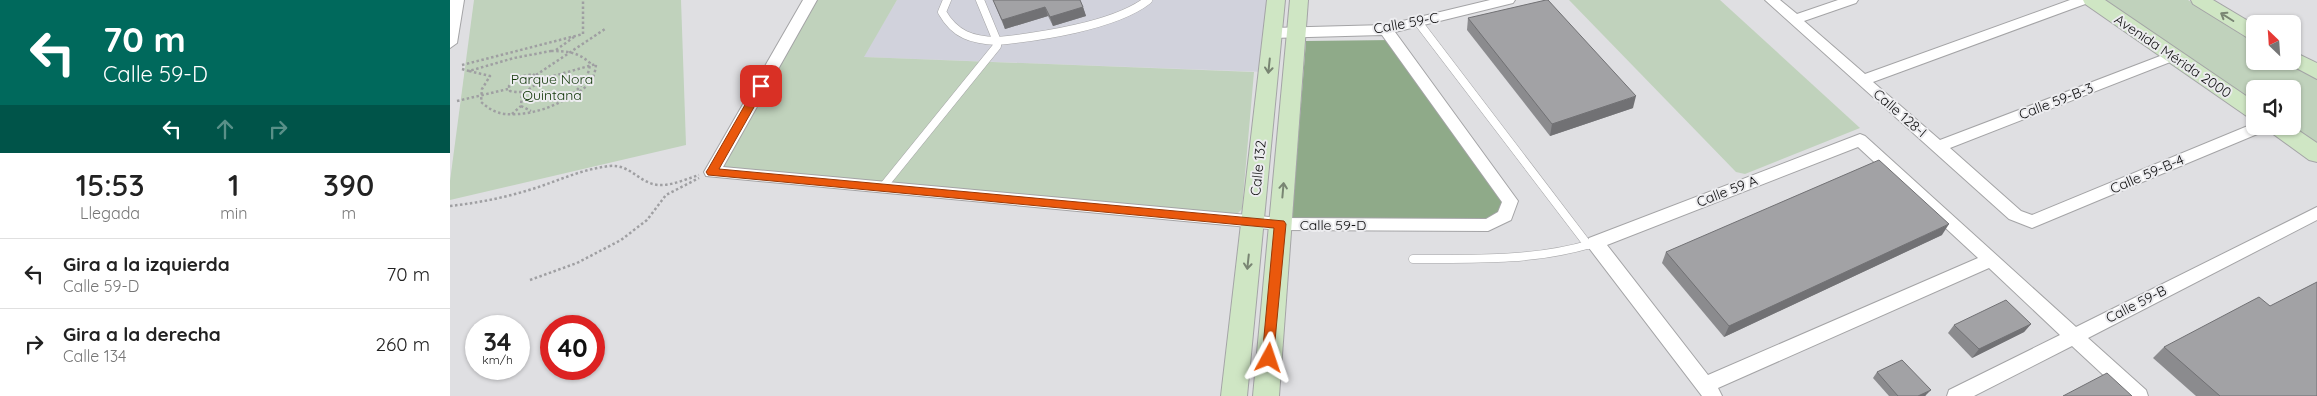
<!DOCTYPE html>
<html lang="es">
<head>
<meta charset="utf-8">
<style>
  body { margin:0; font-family:Quicksand,sans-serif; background:#f2f2f2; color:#222; height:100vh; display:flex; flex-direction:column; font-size:19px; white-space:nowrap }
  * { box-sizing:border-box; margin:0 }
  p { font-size:16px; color:#767676 }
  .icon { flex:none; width:28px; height:28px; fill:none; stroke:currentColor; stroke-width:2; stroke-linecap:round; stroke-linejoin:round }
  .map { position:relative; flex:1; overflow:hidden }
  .drawer { display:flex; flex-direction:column; background:#fff; width:450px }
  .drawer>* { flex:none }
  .hud { background:#00695c; color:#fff; overflow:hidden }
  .needle { width:32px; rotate:335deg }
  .buttons { position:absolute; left:1796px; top:15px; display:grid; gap:10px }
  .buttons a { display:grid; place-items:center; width:55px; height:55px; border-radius:8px; background:#fff; box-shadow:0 1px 4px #0004; font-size:25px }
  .speed { position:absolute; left:15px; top:315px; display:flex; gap:10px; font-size:25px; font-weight:700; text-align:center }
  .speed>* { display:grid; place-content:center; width:65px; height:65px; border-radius:50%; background:#fff; box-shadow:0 1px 4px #0004; line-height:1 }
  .speed small { font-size:12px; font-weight:400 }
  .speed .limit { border:8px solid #d22; background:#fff; color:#111 }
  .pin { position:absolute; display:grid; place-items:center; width:42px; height:42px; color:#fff; margin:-21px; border-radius:10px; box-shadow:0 2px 8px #0006 }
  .me { position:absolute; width:55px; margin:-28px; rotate:5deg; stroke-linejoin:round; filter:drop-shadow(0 0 4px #0008) }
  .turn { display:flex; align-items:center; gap:18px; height:105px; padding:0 20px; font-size:22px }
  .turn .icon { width:65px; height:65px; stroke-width:2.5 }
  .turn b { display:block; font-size:35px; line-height:42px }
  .lanes { display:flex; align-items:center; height:48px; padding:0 20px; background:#0003; justify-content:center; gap:25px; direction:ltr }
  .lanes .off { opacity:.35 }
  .eta { display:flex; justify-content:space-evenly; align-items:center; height:85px; text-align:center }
  .eta b { font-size:30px; font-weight:600; line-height:35px }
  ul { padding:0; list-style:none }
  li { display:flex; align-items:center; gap:15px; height:70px; padding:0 20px; border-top:1px solid #e0e0e0 }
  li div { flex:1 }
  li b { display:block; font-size:19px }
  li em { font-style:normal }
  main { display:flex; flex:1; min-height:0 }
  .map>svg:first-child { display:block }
</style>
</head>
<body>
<main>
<section class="drawer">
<div class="hud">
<div class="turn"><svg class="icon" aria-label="left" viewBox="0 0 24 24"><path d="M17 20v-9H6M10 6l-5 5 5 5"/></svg><div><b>70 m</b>Calle 59-D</div></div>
<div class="lanes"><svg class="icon" aria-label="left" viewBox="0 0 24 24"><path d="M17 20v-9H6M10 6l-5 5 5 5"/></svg><svg class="icon off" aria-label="ahead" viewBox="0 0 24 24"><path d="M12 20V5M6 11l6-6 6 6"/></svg><svg class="icon off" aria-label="right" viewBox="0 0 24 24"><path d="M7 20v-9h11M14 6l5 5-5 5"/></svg></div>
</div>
<div class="eta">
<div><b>15:53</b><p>Llegada</p></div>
<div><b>1</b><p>min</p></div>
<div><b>390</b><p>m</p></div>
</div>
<ul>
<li><svg class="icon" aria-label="left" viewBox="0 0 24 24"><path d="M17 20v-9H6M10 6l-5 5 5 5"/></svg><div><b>Gira a la izquierda</b><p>Calle 59-D</p></div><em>70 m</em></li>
<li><svg class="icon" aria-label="right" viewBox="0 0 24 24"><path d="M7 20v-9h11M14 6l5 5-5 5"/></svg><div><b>Gira a la derecha</b><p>Calle 134</p></div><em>260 m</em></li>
</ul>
</section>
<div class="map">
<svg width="1867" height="396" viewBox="0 0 1867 396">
  <rect width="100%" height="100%" fill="#dfdfe2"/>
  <path fill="#d1d2dc" d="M 447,0 L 823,0 L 816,72 L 413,57 Z"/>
  <g fill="#c0d2bc">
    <path d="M 24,0 L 231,0 L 236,145 L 0,200 L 0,181 Z"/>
    <path d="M 360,0 L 447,0 L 414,57 L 804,72 L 792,209 L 787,214 L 778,216 L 262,172 Z"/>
    <path d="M 1119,0 L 1270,0 L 1410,128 L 1295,174 L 1286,172 Z"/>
    <path d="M 1650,0 L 1738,0 L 1805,41 L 1805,61 L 1837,61 L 1867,80 L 1867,147 L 1837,126 L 1842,126 L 1842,89 L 1805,89 L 1805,105 Z"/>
  </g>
  <path fill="#8faa89" d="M 943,40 L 1060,201 L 1038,225 L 842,218 L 856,41 Z"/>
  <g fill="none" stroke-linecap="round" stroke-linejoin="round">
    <defs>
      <g id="lane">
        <path d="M 530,0 L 547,41 C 588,37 665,26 698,0"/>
        <path d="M 968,22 L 1138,245"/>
        <path d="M 432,188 L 547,46 L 547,41 C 522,40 505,35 492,12 L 497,0"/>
        <path d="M 963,259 C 1023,259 1083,261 1141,244"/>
      </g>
      <g id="street">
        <path d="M 0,0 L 14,0 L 7,43 L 0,48 Z"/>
        <path d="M 353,0 L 367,0 L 273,167 L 830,218 L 1036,219 L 1048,212 L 1052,202 L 932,35 L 822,38 L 815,33 L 822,28 L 936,25 L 1040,0 L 1065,0 L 1063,3 L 945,32 L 1068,201 L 1061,220 L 1038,231 L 830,230 L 256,176 L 254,172 Z"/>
        <path d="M 1315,0 L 1330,0 L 1347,14 L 1388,0 L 1408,0 L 1406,3 L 1354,21 L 1415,74 L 1620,0 L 1640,0 L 1638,3 L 1423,82 L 1490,140 L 1718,53 L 1728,53 L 1730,56 L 1728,59 L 1500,148 L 1571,211 L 1582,215 L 1805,123 L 1805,126 L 1819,126 L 1817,130 L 1582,228 L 1559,219 Z"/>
        <path d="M 1410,134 L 1415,136 L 1626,327 L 1867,207 L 1867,220 L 1638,338 L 1696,390 L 1698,396 L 1676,396 L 1622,346 L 1524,396 L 1497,396 L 1499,390 L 1610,335 L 1539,268 L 1268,388 L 1272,396 L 1252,396 L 1139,248 L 1137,243 L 1139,238 ZM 1408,147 L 1528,258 L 1258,375 L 1157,245 Z"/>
      </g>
      <g id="secondary">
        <path d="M 817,0 L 835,0 L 797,396 L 771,396 Z"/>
        <path d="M 840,0 L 858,0 L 829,396 L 803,396 Z"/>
        <path d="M 1633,0 L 1655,0 L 1805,102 L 1805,119 L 1798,117 L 1635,4 Z"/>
        <path d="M 1741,0 L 1763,0 L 1805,25 L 1805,40 L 1798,38 L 1743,4 Z"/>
        <path d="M 1842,51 L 1867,63 L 1867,79 L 1835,62 L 1842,61 Z"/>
        <path d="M 1816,126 L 1842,126 L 1867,143 L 1867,162 L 1859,160 L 1819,131 Z"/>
      </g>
    </defs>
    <use href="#lane" stroke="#a4a4a6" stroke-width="9"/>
    <use href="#street" stroke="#a4a4a6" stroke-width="2"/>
    <use href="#secondary" stroke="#a4a4a6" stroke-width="2"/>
    <g stroke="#9f9fa2" stroke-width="2.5" stroke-dasharray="2.5 2.5" stroke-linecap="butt">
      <path d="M 106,50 L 124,37"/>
      <path d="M 101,51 C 117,51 128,52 140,63 C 138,99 85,117 55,114 C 45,113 38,108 31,102 L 32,89 L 40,76 L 19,71 L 64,58 Z"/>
      <path d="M 12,65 L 133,34 L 133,0"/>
      <path d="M 12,69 L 19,71"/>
      <path d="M 83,74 L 89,80 C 82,90 72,94 60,91 L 59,86 L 68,77 Z"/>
      <path d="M 86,75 L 155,29"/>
      <path d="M 89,80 L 146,64 C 145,81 135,89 121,97"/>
      <path d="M 7,101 L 58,89"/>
      <path d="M 71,106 L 81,111"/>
      <path d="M 62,114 L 71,106 L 72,92"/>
      <path d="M 0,206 C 27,203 53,198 79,190 C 106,182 131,169 160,166 C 180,164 189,183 208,185 C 222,186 236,179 249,175"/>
      <path d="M 80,280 L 127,263 L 171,240 L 197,220 L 216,195 L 249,178"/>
    </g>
    <use href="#lane" stroke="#fff" stroke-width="8"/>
    <use href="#street" fill="#fff" fill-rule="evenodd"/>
    <use href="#secondary" fill="#cfe6c4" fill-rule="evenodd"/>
  </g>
  <g fill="#8b8b8e">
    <path d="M 543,0 L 630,0 L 633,7 L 636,16 L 603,26 L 598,16 L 555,29 Z"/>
    <path d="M 1018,18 L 1183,108 L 1100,136 L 1017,30 Z"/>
    <path d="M 1492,235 L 1274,337 L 1212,263 L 1216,252 Z"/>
    <path d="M 1820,306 L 1867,396 L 1746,396 L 1703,358 L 1714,347 Z"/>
    <path d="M 1581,324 L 1574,332 L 1522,358 L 1498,333 L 1504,325 Z"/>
    <path d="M 1427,372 L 1476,395 L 1475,396 L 1439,396 L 1423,378 Z"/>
  </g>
  <g fill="#717174">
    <path d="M 595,7 L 598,16 L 555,29 L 552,20 Z"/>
    <path d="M 633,7 L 636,16 L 603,26 L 600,17 Z"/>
    <path d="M 1186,96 L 1183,108 L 1100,136 L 1102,124 Z"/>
    <path d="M 1499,224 L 1492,235 L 1274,337 L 1279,326 Z"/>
    <path d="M 1581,324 L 1574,332 L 1522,358 L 1529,349 Z"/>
    <path d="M 1481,390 L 1475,396 L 1468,396 Z"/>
  </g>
  <g fill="#a2a2a5" stroke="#717174">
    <path d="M 543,0 L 630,0 L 633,7 L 600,17 L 595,7 L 552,20 Z"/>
    <path d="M 1096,0 L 1098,0 L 1186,96 L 1102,124 L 1018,18 Z"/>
    <path d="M 1429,160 L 1499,224 L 1279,326 L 1216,252 Z"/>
    <path d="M 1867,282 L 1867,396 L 1770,396 L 1714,347 L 1809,297 L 1820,306 Z"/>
    <path d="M 1556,300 L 1581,324 L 1529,349 L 1504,325 Z"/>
    <path d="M 1452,360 L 1481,390 L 1468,396 L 1448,396 L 1427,372 Z"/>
    <path d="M 1657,373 L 1682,396 L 1613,396 Z"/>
  </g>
  <defs><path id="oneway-shaft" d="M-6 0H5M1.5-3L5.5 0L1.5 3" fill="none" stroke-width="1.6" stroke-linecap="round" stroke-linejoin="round" transform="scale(1.25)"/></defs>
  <g stroke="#798573">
    <use href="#oneway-shaft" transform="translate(1777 17) rotate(-148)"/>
    <use href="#oneway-shaft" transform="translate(819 66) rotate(96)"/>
    <use href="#oneway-shaft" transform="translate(833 190) rotate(-85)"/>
    <use href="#oneway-shaft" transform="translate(798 262) rotate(96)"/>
  </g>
  <path fill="#ea580c" stroke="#983908" d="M 311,83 L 316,86 L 269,169 L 834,221 L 836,224 L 823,362 L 814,362 L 812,358 L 824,228 L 258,175 L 256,172 L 258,169 L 307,84 Z"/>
  <g text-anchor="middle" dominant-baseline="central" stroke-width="4" stroke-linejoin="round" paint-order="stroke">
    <g font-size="14" fill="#0f0f10" stroke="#ececef">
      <text transform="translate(956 23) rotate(-10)">Calle 59-C</text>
      <text transform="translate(1723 56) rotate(34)">Avenida Mérida 2000</text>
      <text transform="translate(1606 101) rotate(-21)">Calle 59-B-3</text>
      <text transform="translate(1450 113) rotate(41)">Calle 128-I</text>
      <text transform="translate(808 168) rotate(-84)">Calle 132</text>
      <text transform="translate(1697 174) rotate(-23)">Calle 59-B-4</text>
      <text transform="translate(1277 191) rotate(-21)">Calle 59 A</text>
      <text x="883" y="225">Calle 59-D</text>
      <text transform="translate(1686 304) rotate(-27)">Calle 59-B</text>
    </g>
    <g font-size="14" fill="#0f3506" stroke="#ececef">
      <text x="102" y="79">Parque Nora<tspan x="102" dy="16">Quintana</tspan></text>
    </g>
  </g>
</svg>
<div class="buttons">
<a><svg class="needle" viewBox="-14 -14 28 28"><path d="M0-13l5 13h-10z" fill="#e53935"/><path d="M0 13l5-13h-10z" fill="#767676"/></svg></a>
<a><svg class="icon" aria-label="sound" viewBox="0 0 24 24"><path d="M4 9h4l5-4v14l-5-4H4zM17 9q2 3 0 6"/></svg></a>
</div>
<div class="speed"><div>34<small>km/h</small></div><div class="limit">40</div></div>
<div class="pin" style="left:311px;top:86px;background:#d93025"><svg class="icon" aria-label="arrive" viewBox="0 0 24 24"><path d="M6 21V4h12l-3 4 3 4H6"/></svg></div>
<svg class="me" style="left:819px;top:358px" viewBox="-20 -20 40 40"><path d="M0-17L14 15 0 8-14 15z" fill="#ea580c" stroke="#fff" stroke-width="4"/></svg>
</div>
</main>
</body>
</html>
